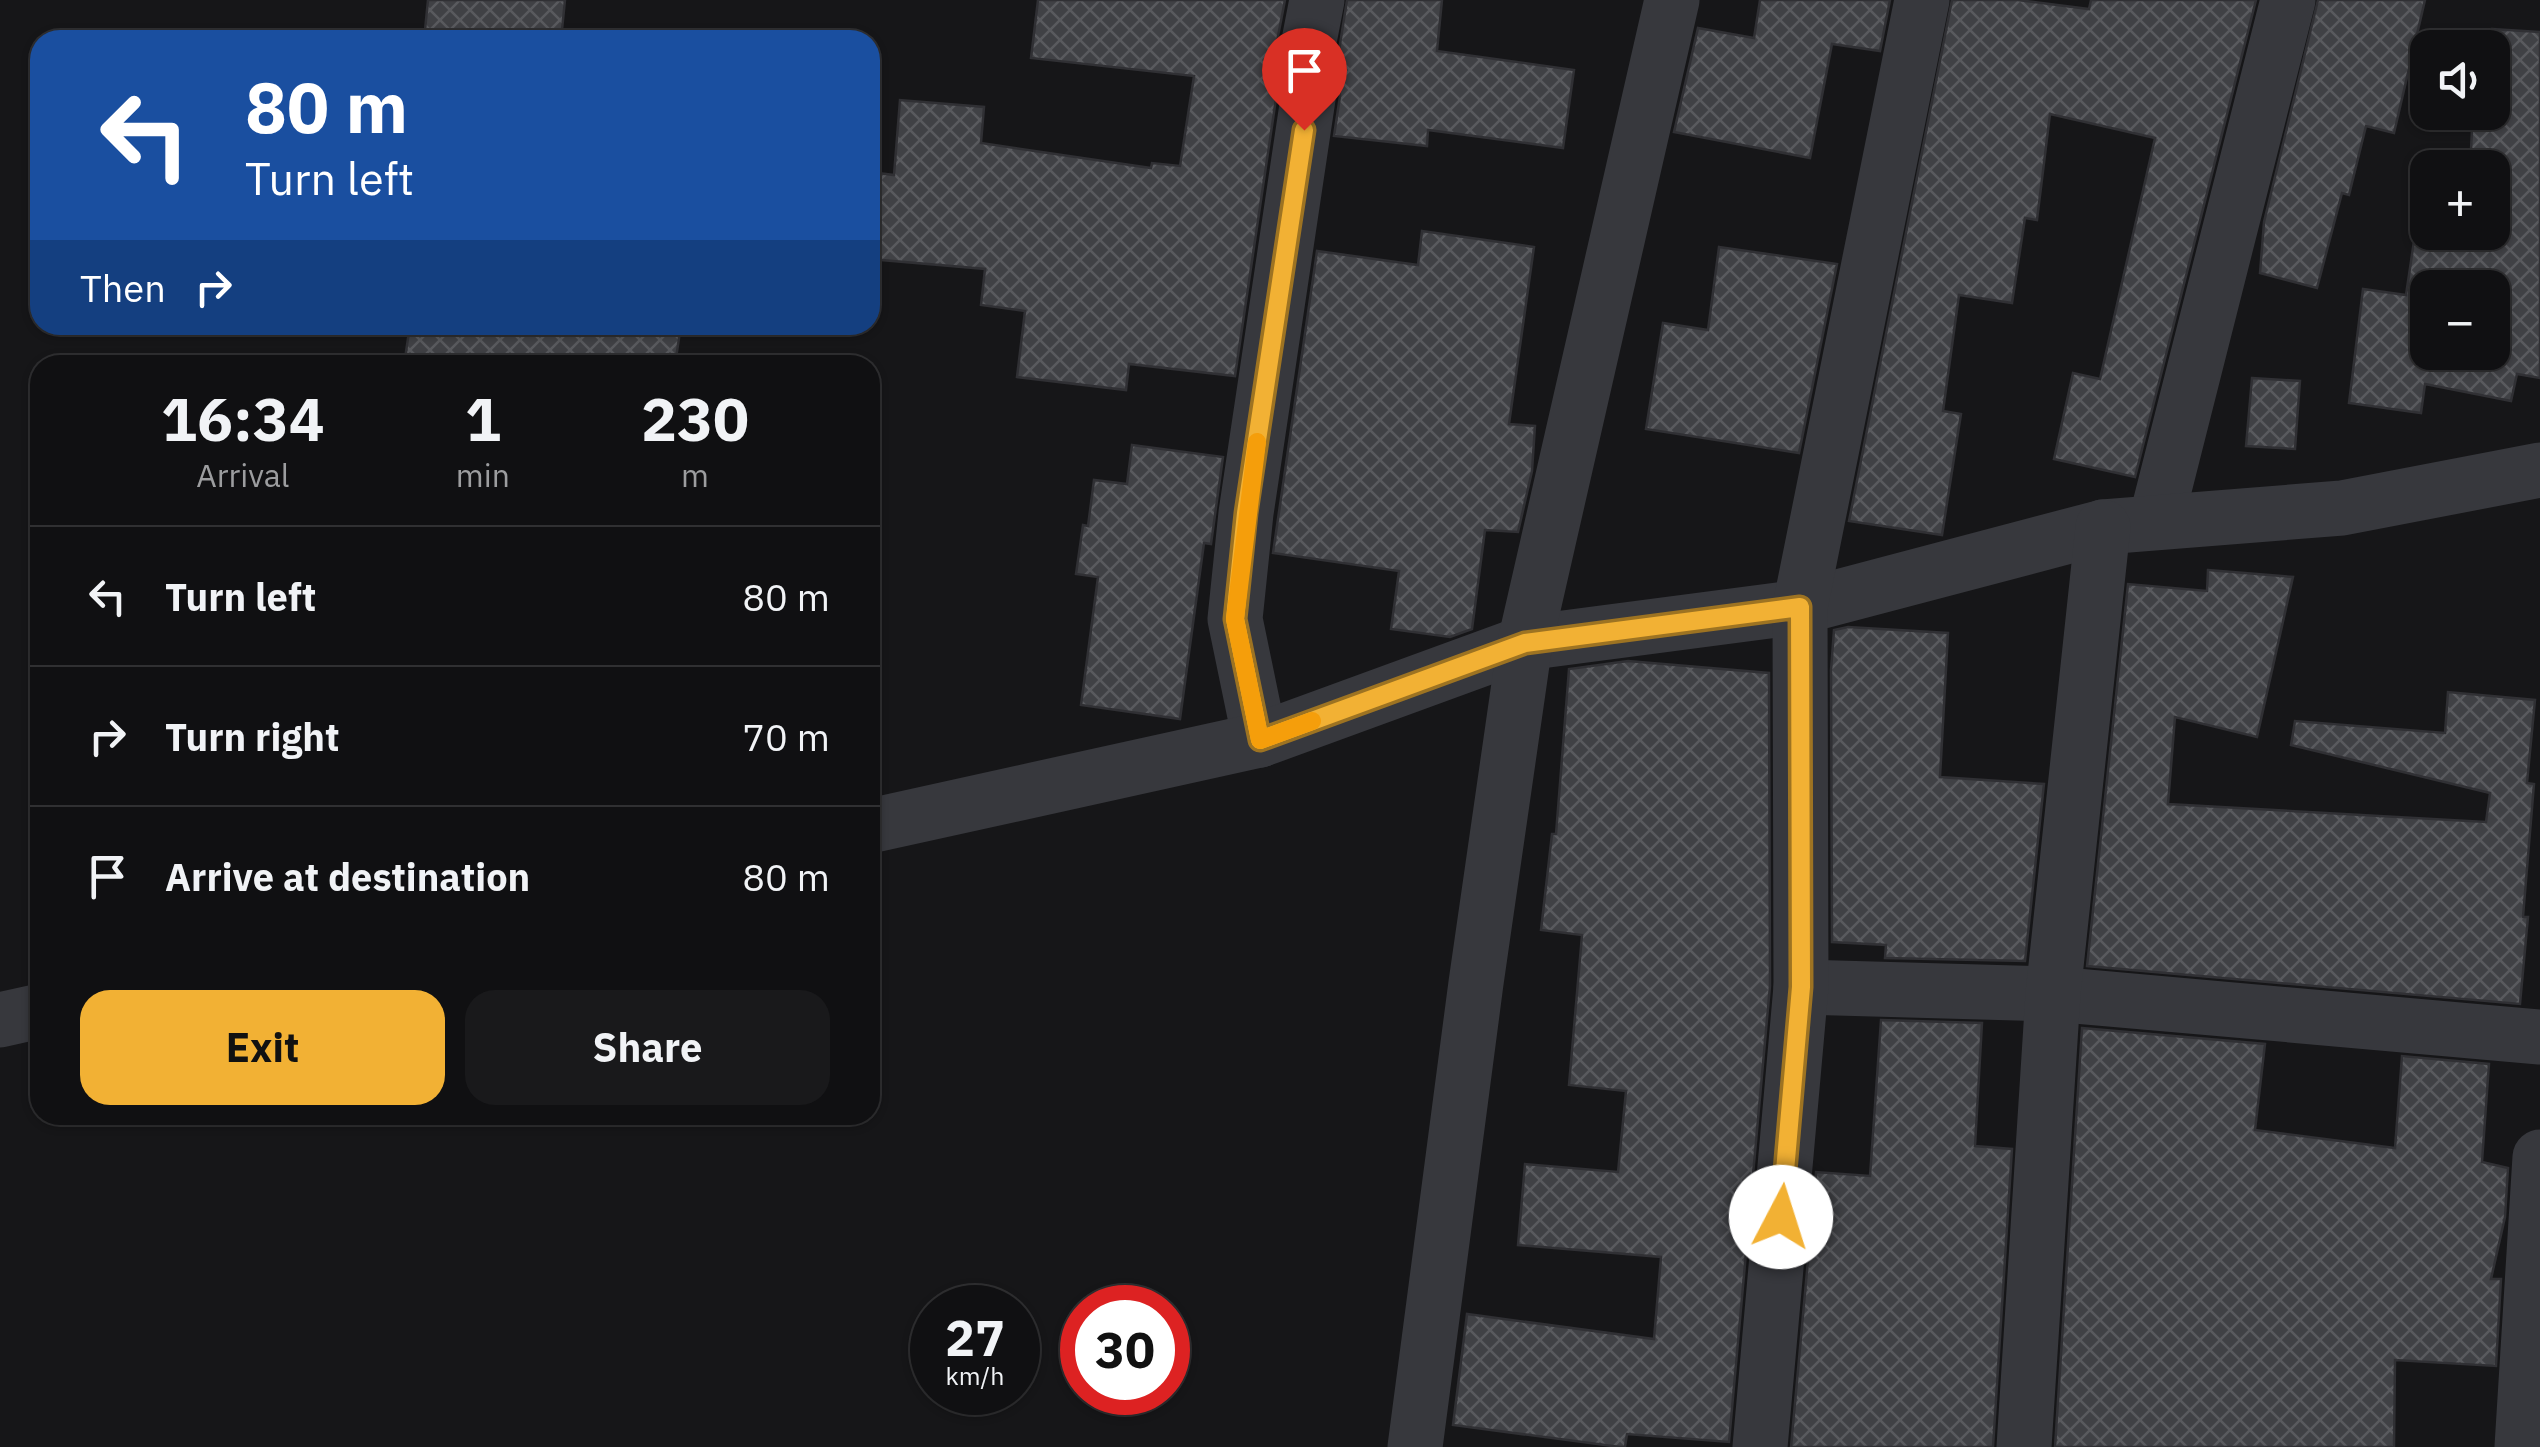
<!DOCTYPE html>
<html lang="en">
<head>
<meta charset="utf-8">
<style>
  body { margin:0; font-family:"IBM Plex Sans",sans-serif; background:#19191b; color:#f1f3f6; height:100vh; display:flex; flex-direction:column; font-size:38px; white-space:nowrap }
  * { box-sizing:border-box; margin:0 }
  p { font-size:32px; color:#9c9d9f }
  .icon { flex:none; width:55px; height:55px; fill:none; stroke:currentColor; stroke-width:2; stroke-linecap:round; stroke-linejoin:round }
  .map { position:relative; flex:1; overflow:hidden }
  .side { position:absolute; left:30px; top:355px; width:850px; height:770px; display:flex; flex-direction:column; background:#101012; border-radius:30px; box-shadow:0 2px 8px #0004,0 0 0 2px #303032 }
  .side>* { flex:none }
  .top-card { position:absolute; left:30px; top:30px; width:850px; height:305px; border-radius:30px; box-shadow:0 2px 8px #0004,0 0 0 2px #303032; background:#1a4fa0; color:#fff; overflow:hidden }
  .tools { position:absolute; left:2410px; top:30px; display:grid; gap:20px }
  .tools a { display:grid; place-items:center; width:100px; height:100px; border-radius:20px; background:#101012; box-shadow:0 2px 8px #0004,0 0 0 2px #303032; font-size:50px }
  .speed { position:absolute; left:910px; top:1285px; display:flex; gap:20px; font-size:50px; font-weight:700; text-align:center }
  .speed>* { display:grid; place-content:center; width:130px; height:130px; border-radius:50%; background:#101012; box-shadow:0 2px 8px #0004,0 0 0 2px #303032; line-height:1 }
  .speed small { font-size:25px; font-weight:400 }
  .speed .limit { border:15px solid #d22; background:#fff; color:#111 }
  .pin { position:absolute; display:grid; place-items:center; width:85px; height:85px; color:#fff; margin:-102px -42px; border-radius:50% 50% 50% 0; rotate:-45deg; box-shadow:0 0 10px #0007 }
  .pin .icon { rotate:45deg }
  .me { position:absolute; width:110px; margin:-55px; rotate:5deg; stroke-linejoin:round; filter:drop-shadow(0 0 8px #0008) }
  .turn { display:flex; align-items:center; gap:35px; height:210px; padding:0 50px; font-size:45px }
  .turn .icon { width:130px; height:130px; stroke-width:2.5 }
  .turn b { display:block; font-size:70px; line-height:85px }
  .then { display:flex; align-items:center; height:95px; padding:0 50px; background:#0003; gap:20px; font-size:38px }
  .eta { display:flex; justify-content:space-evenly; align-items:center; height:170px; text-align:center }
  .eta b { font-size:60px; font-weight:800; line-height:70px }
  .primary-button { display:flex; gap:20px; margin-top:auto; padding:20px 50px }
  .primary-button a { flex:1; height:115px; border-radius:30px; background:#f2b134; color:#111; font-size:40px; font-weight:800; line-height:115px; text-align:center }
  .primary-button a+a { background:#19191b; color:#f1f3f6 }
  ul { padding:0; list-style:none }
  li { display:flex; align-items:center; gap:30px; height:140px; padding:0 50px; border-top:2px solid #303032 }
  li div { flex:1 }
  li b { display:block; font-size:38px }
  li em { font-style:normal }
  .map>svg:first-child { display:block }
</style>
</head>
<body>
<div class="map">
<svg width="2540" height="1447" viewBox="0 0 2540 1447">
  <defs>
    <pattern id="building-cross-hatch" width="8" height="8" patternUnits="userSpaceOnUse" patternTransform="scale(2.5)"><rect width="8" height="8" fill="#404145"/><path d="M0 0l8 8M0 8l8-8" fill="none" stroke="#595a5e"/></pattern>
  </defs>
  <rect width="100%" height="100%" fill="#161618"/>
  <g fill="url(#building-cross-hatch)" stroke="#303034" stroke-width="2.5" fill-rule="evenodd">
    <path d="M 428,0 L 565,0 L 561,40 L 424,40 Z"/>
    <path d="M 1038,0 L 1285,0 L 1274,57 L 1277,92 L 1235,376 L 1129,364 L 1126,390 L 1017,377 L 1025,311 L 981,305 L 985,269 L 870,259 L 870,172 L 894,175 L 900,100 L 984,107 L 981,143 L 1151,168 L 1152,163 L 1180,166 L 1194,76 L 1031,58 Z"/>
    <path d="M 1347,0 L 1442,0 L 1437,51 L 1574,70 L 1563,148 L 1428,130 L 1427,146 L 1334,136 L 1340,96 L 1337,63 Z"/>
    <path d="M 1760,0 L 1890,0 L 1880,51 L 1832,44 L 1810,158 L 1674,132 L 1698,28 L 1754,38 Z"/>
    <path d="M 1952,0 L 2018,0 L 2089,9 L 2091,0 L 2256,0 L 2135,477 L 2054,459 L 2073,373 L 2100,379 L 2155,138 L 2050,114 L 2037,220 L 2025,218 L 2012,303 L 1959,295 L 1943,411 L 1961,414 L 1942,535 L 1849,521 Z"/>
    <path d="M 2318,0 L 2425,0 L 2394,133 L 2366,126 L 2349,195 L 2342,193 L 2317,288 L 2260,273 L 2264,222 Z"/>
    <path d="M 2492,29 L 2540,32 L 2540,378 L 2517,374 L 2511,401 L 2425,384 L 2421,413 L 2349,403 L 2363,289 L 2406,295 L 2414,241 L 2441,245 L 2442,232 L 2492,232 L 2492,168 L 2470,168 L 2473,112 L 2492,112 ZM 2428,288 L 2492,288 L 2492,352 L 2428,352 Z"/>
    <path d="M 1422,231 L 1534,247 L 1509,424 L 1535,426 L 1532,471 L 1518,532 L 1485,530 L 1472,629 L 1450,637 L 1391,629 L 1399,571 L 1273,553 L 1317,251 L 1418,265 Z"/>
    <path d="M 1719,247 L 1837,264 L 1799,453 L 1646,429 L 1663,323 L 1708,330 Z"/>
    <path d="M 410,325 L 681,325 L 675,365 L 404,365 Z"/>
    <path d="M 2252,378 L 2300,381 L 2295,449 L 2246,446 Z"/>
    <path d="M 1132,445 L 1223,457 L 1211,544 L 1204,543 L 1180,719 L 1081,705 L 1098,577 L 1076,574 L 1083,525 L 1088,526 L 1094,480 L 1127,484 Z"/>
    <path d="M 2208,570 L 2293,577 L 2257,737 L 2175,717 L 2168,804 L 2486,822 L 2490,793 L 2291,745 L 2295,721 L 2445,733 L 2448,692 L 2535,700 L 2527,783 L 2534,784 L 2523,917 L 2528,917 L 2520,1004 L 2087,966 L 2128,584 L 2207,591 Z"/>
    <path d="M 1848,627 L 1948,633 L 1940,777 L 2044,784 L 2025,961 L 1885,958 L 1886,945 L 1832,942 L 1831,670 L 1834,630 Z"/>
    <path d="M 1628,661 L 1769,673 L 1770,986 L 1729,1442 L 1627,1434 L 1625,1447 L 1620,1447 L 1453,1425 L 1467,1314 L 1654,1339 L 1661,1257 L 1518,1245 L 1525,1164 L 1618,1172 L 1626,1091 L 1569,1085 L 1582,935 L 1541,930 L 1552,834 L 1556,834 L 1569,669 Z"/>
    <path d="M 1881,1020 L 1982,1023 L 1975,1146 L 2012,1149 L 1993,1447 L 1791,1447 L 1816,1172 L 1870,1176 Z"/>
    <path d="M 2082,1028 L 2265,1044 L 2255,1130 L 2395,1148 L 2402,1056 L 2489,1064 L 2482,1162 L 2508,1168 L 2505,1217 L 2491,1279 L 2501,1279 L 2496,1366 L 2395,1360 L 2394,1447 L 2055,1447 Z"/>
  </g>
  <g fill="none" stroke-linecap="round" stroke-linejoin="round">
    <g stroke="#37383d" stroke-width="55">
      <path d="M 2156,521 L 2288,0"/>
      <path d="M 1260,740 L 1235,619 L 1246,513 L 1309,92 L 1305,62 L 1317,0"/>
      <path d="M 870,826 L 1260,740 L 1525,643 L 1800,607 L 2103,527 L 2342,508 L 2540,470"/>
      <path d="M 1801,987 L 2053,994 L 2540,1037"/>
      <path d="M 0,1020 L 40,1011"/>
      <path d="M 1415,1447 L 1476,983 L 1525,643 L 1672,0"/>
      <path d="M 1760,1447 L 1801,987 L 1800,607 L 1922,0"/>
      <path d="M 2024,1447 L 2053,994 L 2103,527"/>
      <path d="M 2522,1447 L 2540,1157"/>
    </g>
  </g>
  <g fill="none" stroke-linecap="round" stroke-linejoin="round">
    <defs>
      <path id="route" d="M 1304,130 L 1246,513 L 1235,619 L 1260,740 L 1525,643 L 1800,607 L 1801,987 L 1781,1217"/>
    </defs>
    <use href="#route" stroke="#9d7322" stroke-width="25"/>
    <use href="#route" stroke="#f2b134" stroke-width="18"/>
    <path stroke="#f59e0b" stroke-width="18" d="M 1257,442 L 1235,619 L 1260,740 L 1312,721"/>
  </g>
</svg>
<div class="tools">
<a><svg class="icon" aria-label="sound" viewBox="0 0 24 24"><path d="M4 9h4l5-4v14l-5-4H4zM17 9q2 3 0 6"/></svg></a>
<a>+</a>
<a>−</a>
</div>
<div class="speed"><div>27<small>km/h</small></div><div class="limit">30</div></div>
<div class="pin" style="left:1304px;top:130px;background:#d93025"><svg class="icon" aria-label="arrive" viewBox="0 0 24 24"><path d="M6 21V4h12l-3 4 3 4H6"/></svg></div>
<svg class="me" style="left:1781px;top:1217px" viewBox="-20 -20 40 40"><circle r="19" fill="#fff"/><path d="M0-13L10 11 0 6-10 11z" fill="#f2b134"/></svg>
<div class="top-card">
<div class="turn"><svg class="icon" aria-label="left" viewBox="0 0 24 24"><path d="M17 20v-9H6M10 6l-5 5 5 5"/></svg><div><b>80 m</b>Turn left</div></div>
<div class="then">Then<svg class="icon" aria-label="right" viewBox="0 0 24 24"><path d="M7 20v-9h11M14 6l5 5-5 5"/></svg></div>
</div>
<section class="side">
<div class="eta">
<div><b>16:34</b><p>Arrival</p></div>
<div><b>1</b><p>min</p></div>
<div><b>230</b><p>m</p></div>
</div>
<ul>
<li><svg class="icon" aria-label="left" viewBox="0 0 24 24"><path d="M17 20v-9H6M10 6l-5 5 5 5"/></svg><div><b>Turn left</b></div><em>80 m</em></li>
<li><svg class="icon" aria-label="right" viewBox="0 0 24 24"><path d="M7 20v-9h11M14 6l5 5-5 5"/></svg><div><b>Turn right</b></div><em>70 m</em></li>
<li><svg class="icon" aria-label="arrive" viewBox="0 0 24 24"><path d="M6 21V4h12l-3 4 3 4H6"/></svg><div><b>Arrive at destination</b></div><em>80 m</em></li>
</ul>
<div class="primary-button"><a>Exit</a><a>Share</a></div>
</section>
</div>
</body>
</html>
